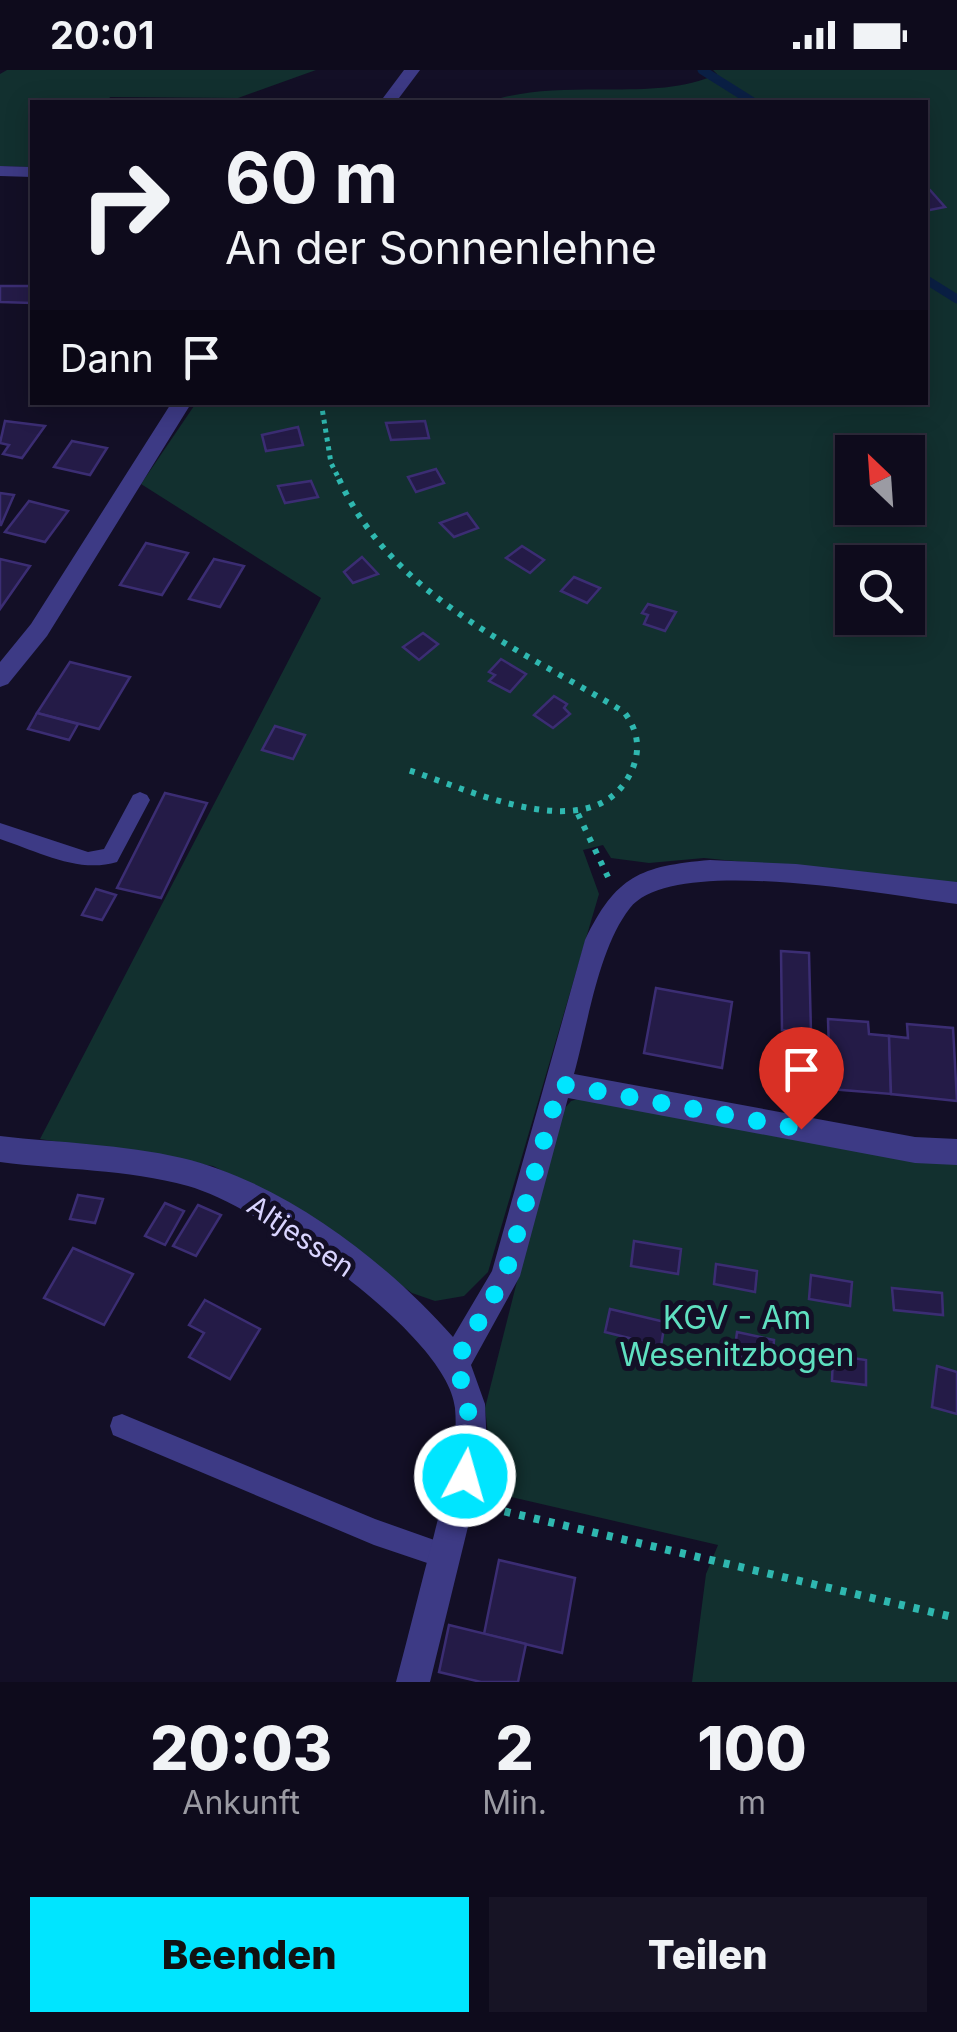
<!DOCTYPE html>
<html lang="de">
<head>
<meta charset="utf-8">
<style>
  body { margin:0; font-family:Inter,sans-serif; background:#171425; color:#f1f3f6; height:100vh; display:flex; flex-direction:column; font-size:38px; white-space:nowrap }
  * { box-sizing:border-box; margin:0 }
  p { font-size:32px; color:#9b9ba3 }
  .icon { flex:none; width:55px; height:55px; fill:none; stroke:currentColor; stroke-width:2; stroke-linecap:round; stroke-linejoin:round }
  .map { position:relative; height:1612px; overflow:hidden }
  .sheet { display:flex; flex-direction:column; background:#0e0b1c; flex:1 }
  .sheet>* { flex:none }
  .guide { position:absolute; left:30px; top:30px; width:898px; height:305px; border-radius:0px; box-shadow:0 5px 25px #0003,0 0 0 2px #2e2b3b; background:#0e0b1c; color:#f1f3f6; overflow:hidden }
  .needle { width:65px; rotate:335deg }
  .buttons { position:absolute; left:835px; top:365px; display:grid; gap:20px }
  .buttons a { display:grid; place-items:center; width:90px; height:90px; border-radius:0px; background:#0e0b1c; box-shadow:0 5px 25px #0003,0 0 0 2px #2e2b3b; font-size:50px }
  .pin { position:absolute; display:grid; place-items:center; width:85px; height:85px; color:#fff; margin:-102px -42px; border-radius:50% 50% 50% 0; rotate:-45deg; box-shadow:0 0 10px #0007 }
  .pin .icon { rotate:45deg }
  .me { position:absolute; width:110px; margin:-55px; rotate:6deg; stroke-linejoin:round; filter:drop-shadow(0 0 8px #0008) }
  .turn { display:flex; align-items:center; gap:35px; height:210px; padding:0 30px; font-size:45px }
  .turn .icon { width:130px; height:130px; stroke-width:2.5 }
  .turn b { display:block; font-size:70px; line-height:85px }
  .then { display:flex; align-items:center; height:95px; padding:0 30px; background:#0003; gap:20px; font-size:38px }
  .eta { display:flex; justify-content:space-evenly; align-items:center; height:170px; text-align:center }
  .eta b { font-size:60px; font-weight:800; line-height:70px }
  .primary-button { display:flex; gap:20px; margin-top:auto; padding:20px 30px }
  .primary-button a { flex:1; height:115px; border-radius:0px; background:#00e5ff; color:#111; font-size:40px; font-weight:800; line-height:115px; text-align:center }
  .primary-button a+a { background:#171425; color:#f1f3f6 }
  .status { display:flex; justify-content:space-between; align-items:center; height:70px; padding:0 50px; background:#0e0b1c; direction:ltr }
  .status svg { height:28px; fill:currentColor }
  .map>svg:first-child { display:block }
</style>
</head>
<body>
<div class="status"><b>20:01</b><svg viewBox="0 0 49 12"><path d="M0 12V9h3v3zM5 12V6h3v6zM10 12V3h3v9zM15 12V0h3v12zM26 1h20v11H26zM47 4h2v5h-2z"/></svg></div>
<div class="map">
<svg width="957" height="1612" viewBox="0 0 957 1612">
  <rect width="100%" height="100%" fill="#130f26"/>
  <g fill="#12302f" fill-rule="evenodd">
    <path d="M 7,0 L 316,0 L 238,28 L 110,27 L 107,32 L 32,32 L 32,97 L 0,96 L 0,4 Z"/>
    <path d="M 713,0 L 957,0 L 957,813 L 704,788 L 649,793 L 611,788 L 603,775 L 583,780 L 599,824 L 488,1202 L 464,1226 L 435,1231 L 412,1223 L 300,1140 L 213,1096 L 40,1069 L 321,528 L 141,414 L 196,333 L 925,332 L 925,32 L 488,32 C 562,6 654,34 717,4 ZM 852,382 L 908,382 L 908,438 L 852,438 ZM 852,492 L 908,492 L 908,548 L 852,548 Z"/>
    <path d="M 592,1025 L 957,1092 L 957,1612 L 692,1612 L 706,1504 L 718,1475 L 507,1426 L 491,1390 L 485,1338 L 559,1045 L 571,1031 Z"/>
  </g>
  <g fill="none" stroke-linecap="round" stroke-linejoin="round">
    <g stroke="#0a1f44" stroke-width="9">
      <path d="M 702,0 L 753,32"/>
      <path d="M 925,209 L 957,229"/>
    </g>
  </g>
  <g fill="#241b47" stroke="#3b2d73" stroke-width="2.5">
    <path d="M 930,120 L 945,137 L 925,141 L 925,121 Z"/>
    <path d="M 0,216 L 32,216 L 32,233 L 0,232 Z"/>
    <path d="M 5,351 L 45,356 L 22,388 L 3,384 L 9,375 L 0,373 Z"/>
    <path d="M 425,351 L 429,368 L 391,370 L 386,353 Z"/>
    <path d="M 298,357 L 303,375 L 266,381 L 262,365 Z"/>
    <path d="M 72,371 L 107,378 L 90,405 L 54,397 Z"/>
    <path d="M 436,399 L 444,413 L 416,422 L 408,407 Z"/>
    <path d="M 311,411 L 318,427 L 285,433 L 278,416 Z"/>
    <path d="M 0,423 L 14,425 L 1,455 L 0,455 Z"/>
    <path d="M 29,431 L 68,441 L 45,472 L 5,462 Z"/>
    <path d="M 467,443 L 478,458 L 454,467 L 440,453 Z"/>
    <path d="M 146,473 L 188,483 L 162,525 L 120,515 Z"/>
    <path d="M 522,476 L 544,490 L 530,503 L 506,488 Z"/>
    <path d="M 362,487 L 378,504 L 353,513 L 344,502 Z"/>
    <path d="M 0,489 L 30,496 L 0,539 Z"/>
    <path d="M 214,489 L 244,496 L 220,537 L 189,529 Z"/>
    <path d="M 574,507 L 600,518 L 587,533 L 561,521 Z"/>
    <path d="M 648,534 L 676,542 L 665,561 L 644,554 L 648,545 L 642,543 Z"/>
    <path d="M 423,563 L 438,574 L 419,590 L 403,577 Z"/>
    <path d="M 501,589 L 526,604 L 510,622 L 489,611 L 495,605 L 489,602 Z"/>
    <path d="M 70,592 L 130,607 L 99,659 L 37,643 Z"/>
    <path d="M 554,626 L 567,634 L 564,638 L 570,644 L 553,658 L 534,645 Z"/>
    <path d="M 37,643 L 78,654 L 69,670 L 28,659 Z"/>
    <path d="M 275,656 L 305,665 L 293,689 L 262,680 Z"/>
    <path d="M 165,723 L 207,733 L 161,828 L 117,818 Z"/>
    <path d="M 96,819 L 116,825 L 102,850 L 82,845 Z"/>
    <path d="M 781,881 L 809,883 L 811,963 L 782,960 Z"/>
    <path d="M 656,918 L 732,932 L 722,998 L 644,983 Z"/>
    <path d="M 828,949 L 868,952 L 869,964 L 889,966 L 891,1024 L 830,1019 Z"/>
    <path d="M 907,954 L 953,958 L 957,1031 L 891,1024 L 889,966 L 908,968 Z"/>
    <path d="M 783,992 L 811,997 L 808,1035 L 779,1030 Z"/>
    <path d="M 78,1125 L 103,1129 L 95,1153 L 70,1149 Z"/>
    <path d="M 165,1133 L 184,1141 L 165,1175 L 145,1166 Z"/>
    <path d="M 198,1135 L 221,1145 L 196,1186 L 173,1176 Z"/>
    <path d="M 634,1171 L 681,1179 L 678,1204 L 631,1196 Z"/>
    <path d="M 73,1178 L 133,1204 L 104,1255 L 44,1228 Z"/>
    <path d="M 716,1194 L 757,1201 L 755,1222 L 714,1214 Z"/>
    <path d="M 811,1205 L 852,1212 L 850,1236 L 809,1229 Z"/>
    <path d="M 892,1218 L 942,1223 L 943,1245 L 894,1240 Z"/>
    <path d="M 205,1230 L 260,1259 L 230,1309 L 189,1287 L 204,1263 L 189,1255 Z"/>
    <path d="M 610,1239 L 665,1252 L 661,1276 L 605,1262 Z"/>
    <path d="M 737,1262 L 774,1270 L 772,1294 L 734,1286 Z"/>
    <path d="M 833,1285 L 866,1290 L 866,1315 L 832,1311 Z"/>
    <path d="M 937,1296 L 957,1302 L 957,1344 L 932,1337 Z"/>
    <path d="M 499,1490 L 575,1508 L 562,1583 L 484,1564 Z"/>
    <path d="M 449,1555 L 526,1574 L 518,1612 L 481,1612 L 439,1602 Z"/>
  </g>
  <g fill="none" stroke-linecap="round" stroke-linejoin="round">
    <path stroke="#2fb8b0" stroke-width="5" stroke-dasharray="4 5" stroke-linecap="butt" d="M 321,332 L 331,393 L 340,411"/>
    <g stroke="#2fb8b0" stroke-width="6" stroke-dasharray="5 8" stroke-linecap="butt">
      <path d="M 339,409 C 392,527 519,578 624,642 C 638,660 641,679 632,700 C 595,783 467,718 405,699"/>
      <path d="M 578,744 L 608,807"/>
    </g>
    <path stroke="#2fb8b0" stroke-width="8" stroke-dasharray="6 9" stroke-linecap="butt" d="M 490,1438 L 957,1548"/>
    <g fill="#3d3a85" fill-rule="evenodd">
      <path d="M 140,722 L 147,725 L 150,730 L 117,792 C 78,804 37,781 0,769 L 0,753 L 88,782 L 104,779 L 133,725 Z"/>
      <path d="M 122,1344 L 375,1449 L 454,1477 L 458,1486 L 454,1495 L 445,1499 L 374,1475 L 113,1365 L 110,1356 L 113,1347 Z"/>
    </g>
    <g fill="#3d3a85" fill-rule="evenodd">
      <path d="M 404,0 L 420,0 L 396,32 L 380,32 Z"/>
      <path d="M 0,96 L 32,97 L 32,107 L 0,106 Z"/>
      <path d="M 172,332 L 192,332 L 47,566 L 8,614 L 0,617 L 0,592 L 31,554 Z"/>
      <path d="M 710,790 L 796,794 L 957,812 L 957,834 C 890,826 673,783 630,838 C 598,879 588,954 574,1004 L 915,1067 L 957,1069 L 957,1095 L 915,1093 L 568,1028 L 520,1206 L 471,1295 L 485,1334 L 487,1379 L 430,1612 L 396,1612 C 409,1563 421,1514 434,1465 C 444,1423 459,1382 455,1338 C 448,1264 257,1135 188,1116 C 127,1099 62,1100 0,1092 L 0,1066 C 61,1073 122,1074 182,1088 C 283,1112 385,1190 453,1267 L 492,1201 L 585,870 C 616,806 640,796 710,790 Z"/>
    </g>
  </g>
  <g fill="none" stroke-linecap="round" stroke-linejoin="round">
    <path stroke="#00e5ff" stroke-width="18" stroke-dasharray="0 32.4" d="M 465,1406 C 474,1364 470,1333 455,1293 L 505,1206 L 560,1014 L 801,1059"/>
  </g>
  <g text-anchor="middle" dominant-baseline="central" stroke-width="10" stroke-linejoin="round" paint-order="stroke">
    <g font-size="28" fill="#d9d4ff" stroke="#130f26">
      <text transform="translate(301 1166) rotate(34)">Altjessen</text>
    </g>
    <g font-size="32" fill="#5fe0c0" stroke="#130f26">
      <text x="737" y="1247">KGV - Am<tspan x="737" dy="37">Wesenitzbogen</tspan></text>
    </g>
  </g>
</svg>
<div class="buttons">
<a><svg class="needle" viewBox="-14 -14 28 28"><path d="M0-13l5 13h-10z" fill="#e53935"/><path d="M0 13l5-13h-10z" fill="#9b9ba3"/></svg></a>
<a><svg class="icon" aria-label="search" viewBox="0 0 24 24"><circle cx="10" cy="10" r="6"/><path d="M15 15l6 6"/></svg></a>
</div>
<div class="pin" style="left:801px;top:1059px;background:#d93025"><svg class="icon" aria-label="arrive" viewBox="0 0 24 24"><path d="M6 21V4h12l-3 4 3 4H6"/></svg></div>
<svg class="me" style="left:465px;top:1406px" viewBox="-20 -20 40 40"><circle r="17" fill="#00e5ff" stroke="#fff" stroke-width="3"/><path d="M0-11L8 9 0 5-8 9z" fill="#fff"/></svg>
<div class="guide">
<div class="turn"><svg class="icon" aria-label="right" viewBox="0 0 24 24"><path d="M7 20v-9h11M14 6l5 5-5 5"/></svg><div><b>60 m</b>An der Sonnenlehne</div></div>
<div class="then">Dann<svg class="icon" aria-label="arrive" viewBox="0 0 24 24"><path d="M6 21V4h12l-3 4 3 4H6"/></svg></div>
</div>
</div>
<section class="sheet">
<div class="eta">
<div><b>20:03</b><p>Ankunft</p></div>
<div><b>2</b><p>Min.</p></div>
<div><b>100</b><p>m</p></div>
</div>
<div class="primary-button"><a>Beenden</a><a>Teilen</a></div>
</section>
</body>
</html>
